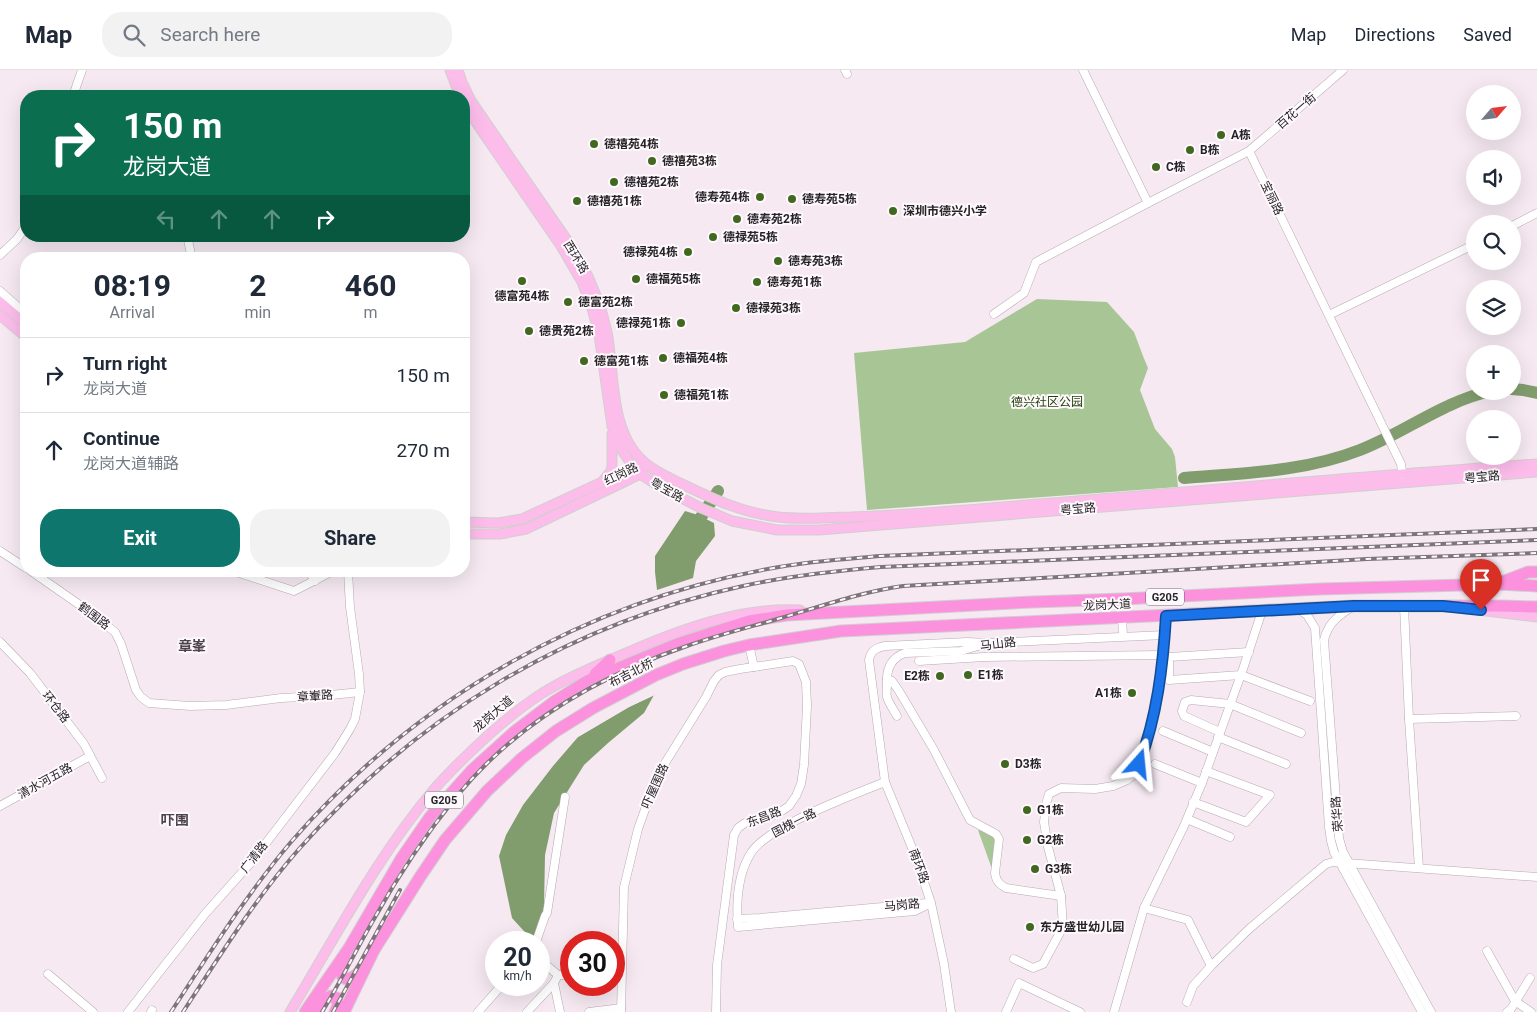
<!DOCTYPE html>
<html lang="en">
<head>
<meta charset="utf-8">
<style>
  body { margin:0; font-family:Roboto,"Noto Sans SC",sans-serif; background:#f2f2f3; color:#1f2937; height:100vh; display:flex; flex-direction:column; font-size:19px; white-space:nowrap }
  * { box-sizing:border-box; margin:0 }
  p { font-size:16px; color:#747a83 }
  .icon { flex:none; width:28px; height:28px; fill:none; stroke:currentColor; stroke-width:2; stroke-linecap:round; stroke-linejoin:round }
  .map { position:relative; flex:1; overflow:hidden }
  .details { position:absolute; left:20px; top:182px; width:450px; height:325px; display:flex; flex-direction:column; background:#fff; border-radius:20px; box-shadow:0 5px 20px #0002 }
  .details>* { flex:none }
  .hud { position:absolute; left:20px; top:20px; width:450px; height:152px; border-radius:20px; box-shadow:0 5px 20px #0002; background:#0b6e4f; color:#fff; overflow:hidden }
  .needle { width:32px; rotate:62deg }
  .fabs { position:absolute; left:1466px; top:15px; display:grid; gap:10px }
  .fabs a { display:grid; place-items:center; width:55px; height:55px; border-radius:50%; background:#fff; box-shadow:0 5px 20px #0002; font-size:25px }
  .speed { position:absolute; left:485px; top:861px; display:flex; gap:10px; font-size:25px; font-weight:700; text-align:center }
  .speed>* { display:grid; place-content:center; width:65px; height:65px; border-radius:50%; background:#fff; box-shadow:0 5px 20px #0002; line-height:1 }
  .speed small { font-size:12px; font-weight:400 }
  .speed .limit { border:8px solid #d22; background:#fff; color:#111 }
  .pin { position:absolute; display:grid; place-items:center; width:42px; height:42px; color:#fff; margin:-51px -21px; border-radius:50% 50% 50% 0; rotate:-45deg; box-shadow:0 0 5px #0007 }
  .pin .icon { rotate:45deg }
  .me { position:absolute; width:55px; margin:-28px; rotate:18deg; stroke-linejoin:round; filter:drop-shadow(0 0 4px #0008) }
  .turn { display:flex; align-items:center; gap:18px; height:105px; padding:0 20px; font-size:22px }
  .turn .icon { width:65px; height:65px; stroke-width:2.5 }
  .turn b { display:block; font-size:35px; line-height:42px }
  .lanes { display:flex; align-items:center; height:48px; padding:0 20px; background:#0003; justify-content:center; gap:25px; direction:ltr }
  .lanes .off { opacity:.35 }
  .eta { display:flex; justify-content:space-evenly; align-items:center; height:85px; text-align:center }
  .eta b { font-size:30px; font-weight:700; line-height:35px }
  .cta { display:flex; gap:10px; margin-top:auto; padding:10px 20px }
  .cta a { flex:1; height:58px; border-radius:20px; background:#0f766e; color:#fff; font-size:20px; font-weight:700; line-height:58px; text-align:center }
  .cta a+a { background:#f2f2f3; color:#1f2937 }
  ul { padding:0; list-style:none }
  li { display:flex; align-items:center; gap:15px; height:75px; padding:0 20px; border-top:1px solid #e0e1e3 }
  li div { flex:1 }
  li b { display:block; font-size:19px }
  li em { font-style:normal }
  header { display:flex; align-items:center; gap:30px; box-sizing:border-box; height:70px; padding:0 25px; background:#fff; border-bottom:1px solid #e0e1e3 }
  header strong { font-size:24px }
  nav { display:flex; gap:28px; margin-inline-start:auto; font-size:18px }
  .search { width:350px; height:45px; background:#f2f2f3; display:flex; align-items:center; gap:12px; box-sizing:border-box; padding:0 18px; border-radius:20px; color:#747a83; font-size:19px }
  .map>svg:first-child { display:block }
</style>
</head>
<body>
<header>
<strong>Map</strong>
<div class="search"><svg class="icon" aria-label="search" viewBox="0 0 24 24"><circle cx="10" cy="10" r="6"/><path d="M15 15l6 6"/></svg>Search here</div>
<nav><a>Map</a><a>Directions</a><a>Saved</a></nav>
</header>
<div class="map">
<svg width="1537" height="942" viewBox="0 0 1537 942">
  <rect width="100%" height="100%" fill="#f6e9f2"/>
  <g fill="#a8c595">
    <path d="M 1037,229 L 1107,232 L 1134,262 L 1143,286 L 1148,298 L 1140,320 L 1155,359 L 1172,379 L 1175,387 L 1178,417 L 867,440 L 854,283 L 965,272 Z"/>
    <path d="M 978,760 L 995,763 L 992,799 Z"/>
  </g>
  <g fill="#819d6e">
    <path d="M 685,441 L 698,445 L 714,453 L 715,466 L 696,491 L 693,508 L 657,520 L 655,502 L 655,486 Z"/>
    <path d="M 654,625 L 644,643 L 608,673 L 584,695 L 554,743 L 545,785 L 544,837 L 540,858 L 533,871 L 512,848 L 499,786 L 506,765 L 523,735 L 553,696 L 578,667 L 629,637 Z"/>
  </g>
  <path fill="#f6e9f2" d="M 654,622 L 657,624 L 629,637 L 578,667 L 582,662 L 595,654 L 628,635 Z"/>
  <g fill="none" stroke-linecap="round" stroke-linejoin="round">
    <g stroke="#819d6e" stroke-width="12">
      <path d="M 1512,319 L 1523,320 L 1537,323"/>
      <path d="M 1184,408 C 1243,403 1304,402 1360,380 C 1404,363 1444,331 1491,321"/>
      <path d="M 692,461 L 718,421"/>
    </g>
    <defs>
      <g id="minor">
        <path d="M 845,0 L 847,4"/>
        <path d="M 1083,0 L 1148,133 L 1249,81 L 1401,394 L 1403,409"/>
        <path d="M 73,26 L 82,0"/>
        <path d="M 1249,81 L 1343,0"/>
        <path d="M 1512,156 L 1537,143"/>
        <path d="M 189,166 L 188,170 L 192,189"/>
        <path d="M 0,185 L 17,169 L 26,156"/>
        <path d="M 0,221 L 26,244"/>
        <path d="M 994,244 L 1024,223 L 1036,192 L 1148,133"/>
        <path d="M 1329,245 L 1475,174"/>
        <path d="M 0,481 L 26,498"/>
        <path d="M 31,501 L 84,538 L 115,562 L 121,574 L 136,620 L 141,627 L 149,633 L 190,636 L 226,635 L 281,628 L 322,626 L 360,622"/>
        <path d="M 233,501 L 294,521 L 333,501"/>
        <path d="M 309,501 L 315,511"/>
        <path d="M 1404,536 L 1409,649 L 1419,798"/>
        <path d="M 1352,537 C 1338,546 1328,553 1324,570 L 1339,768 L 1343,782 L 1431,942"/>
        <path d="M 1298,539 L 1307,545 L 1315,558 L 1329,757 L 1331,771 L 1334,782 L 1422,942"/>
        <path d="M 1122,547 L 1123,566"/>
        <path d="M 0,572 L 30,603 L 84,674 L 102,708"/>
        <path d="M 749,575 L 754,597"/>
        <path d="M 1249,582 L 1169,587 L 1169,610 L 1241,605 L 1310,631"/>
        <path d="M 919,591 L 984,587 L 1163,585"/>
        <path d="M 887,609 L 892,611 L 899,621 L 934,680 L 970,750 L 996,764 L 999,769 L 995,803 C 996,811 999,814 1006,818 L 1061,826"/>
        <path d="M 897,646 C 894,640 889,634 887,627 C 886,624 887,619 887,615 C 886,600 890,588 905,583 L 961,581 L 988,573 L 1165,565"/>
        <path d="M 1409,649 L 1516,646"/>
        <path d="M 1163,661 L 1213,682"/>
        <path d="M 1220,662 L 1184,646 L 1182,641 L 1185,632 L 1191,630 L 1230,634 L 1301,663"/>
        <path d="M 1218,667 L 1286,694"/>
        <path d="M 1155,694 L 1202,713"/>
        <path d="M 885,712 C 855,724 766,757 751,783 C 737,805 736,832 738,857 L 915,841 L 931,833"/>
        <path d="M 1193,732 L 1246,752 L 1270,725 L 1206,701"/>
        <path d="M 0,736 L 90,686"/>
        <path d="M 1187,749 L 1230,767"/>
        <path d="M 1144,838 L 1188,850 L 1211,896"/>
        <path d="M 737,849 L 760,848 L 927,833"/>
        <path d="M 536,872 L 545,846 L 547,843 L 565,727"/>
        <path d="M 1487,881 L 1515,931 L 1531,942"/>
        <path d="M 1014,889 L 1033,898 L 1043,894 L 1063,857 L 1061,826 L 1048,777 L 1044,752 L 1046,734 L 1049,724 L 1061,718 L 1095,719 L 1113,716 L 1127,710 L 1135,704 L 1143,684 L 1156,637 L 1161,604 L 1166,546"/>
        <path d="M 48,904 L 93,942"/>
        <path d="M 558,905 L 571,905"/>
        <path d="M 554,913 L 560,942"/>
        <path d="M 1187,932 L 1193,916 L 1211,896 L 1249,859 L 1326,794 L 1333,792 L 1537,807"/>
        <path d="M 128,942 L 205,844 L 253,790 L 335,683 L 350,659 L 355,649 L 360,622 L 359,604 L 350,537 L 348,501"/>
        <path d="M 151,942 L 152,940"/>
        <path d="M 478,942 L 502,915"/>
        <path d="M 527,942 L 554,913 L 558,905 L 539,889"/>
        <path d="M 589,942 L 621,938"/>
        <path d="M 621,942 L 624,817 L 638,759 L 657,706 L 706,627 L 714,611 L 719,605 L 725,602 L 740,599 L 793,591 L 799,594 L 806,612 L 807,636 L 804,695 L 801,714 L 796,726 L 789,736 L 777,744 L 745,753 L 738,758 L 734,765 L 717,895 L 716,942"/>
        <path d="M 951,942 L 944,894 L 931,833 L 915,785 L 885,712 L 869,590 C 871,580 876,578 885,576 L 967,572 L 988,573"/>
        <path d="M 1006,942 L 1019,913 L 1080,942"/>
        <path d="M 1114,942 L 1144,838 L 1184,756 L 1202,713 L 1243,599 L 1262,541"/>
        <path d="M 1507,942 L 1511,939 L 1530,908"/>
      </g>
      <g id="major">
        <path d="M 450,0 L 460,26"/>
        <path d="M 458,0 L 462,12 L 471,31 L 576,183 C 590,208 601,234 607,262 C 615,304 609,360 643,391 C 653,401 668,407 682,414 C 713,429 743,443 778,447 C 802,450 827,447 851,447 C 914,445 976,439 1039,434 C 1205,421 1371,405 1537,394"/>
        <path d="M 464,35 L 561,176 L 582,212 L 592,238 L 599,265 L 612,356 L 623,382 L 634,398 L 640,404 L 660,417 L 701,438 L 732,451 L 777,460 L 819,460 L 1537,402"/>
        <path d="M 0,232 L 26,254"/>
        <path d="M 0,245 L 26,267"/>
        <path d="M 603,411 L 611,401 L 612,396 L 612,364"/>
        <path d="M 464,452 L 498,453 L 522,449 L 637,396"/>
        <path d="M 464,464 L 500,464 L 526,459 L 622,413 L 640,404 L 642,401"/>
        <path d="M 1478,540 L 1537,547"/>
        <path d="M 290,942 C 336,866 378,785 436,717 C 454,697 473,679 493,661 C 508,648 524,635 541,624 C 571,605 606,592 640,577 C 690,556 745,537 800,540"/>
      </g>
      <g id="highway">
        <path d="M 1502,512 L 1528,502 L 1537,502"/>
        <path d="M 595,604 L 610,590"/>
        <path d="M 345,889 C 343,892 341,897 341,901 C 342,916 357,906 361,899"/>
        <path d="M 305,942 L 349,878 L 401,789 L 430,747 L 472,700 L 514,662 L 555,631 L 589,610 L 677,574 L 749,551 L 787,545 L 1032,532 L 1122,529 L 1320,519 L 1498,514 L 1537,516"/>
        <path d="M 317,942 L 325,929 L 331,926 L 337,928 L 338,935 L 335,942"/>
        <path d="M 344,942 L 374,880 L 420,807 L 445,770 L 487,721 L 522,688 L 556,661 L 593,638 L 656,605 L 683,594 L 724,581 L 749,575 L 841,561 L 1354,536 L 1502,536 L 1537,537"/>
      </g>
    </defs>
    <use href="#minor" stroke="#b7aab2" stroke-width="9"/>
    <use href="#major" stroke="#d0cfcf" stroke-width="11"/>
    <use href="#highway" stroke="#d0cfcf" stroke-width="13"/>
    <use href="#minor" stroke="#fff" stroke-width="8"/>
    <use href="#major" stroke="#fdbdeb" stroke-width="9"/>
    <use href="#highway" stroke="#fc91de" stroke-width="11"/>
    <defs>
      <g id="rail">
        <path d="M 171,942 C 209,884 246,825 291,772 C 417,627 589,529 779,497 C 812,491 846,489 880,486 L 1537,459"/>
        <path d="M 183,942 C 219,887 255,829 299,779 C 417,646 568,554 743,516 C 788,506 834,501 881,497 L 1537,470"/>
        <path d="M 322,942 C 341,911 356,880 374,849 C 398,806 426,764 457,726 C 516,654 599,606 687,576 C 718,565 750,557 781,548 C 822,536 861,522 903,516 L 1367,489 L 1537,483"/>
        <path d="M 333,942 L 400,820"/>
      </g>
    </defs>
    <use href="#rail" stroke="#7d757a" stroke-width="4"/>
    <use href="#rail" stroke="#fef9fc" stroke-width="2" stroke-dasharray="5.5" stroke-linecap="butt"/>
  </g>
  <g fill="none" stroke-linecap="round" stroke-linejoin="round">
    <defs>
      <path id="route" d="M 1139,694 C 1157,647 1163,596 1166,546 L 1354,536 L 1443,536 L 1481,540"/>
    </defs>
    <use href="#route" stroke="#114b97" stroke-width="12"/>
    <use href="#route" stroke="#1a73e8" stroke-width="9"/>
  </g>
  <g fill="#416721" stroke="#fef9fc" stroke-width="2">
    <circle cx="1221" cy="65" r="5"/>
    <circle cx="594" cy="74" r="5"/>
    <circle cx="1190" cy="80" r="5"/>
    <circle cx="652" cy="91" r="5"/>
    <circle cx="1156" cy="97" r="5"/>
    <circle cx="614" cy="112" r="5"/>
    <circle cx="760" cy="127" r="5"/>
    <circle cx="792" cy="129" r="5"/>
    <circle cx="577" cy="131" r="5"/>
    <circle cx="893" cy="141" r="5"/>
    <circle cx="737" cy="149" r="5"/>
    <circle cx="713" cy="167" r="5"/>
    <circle cx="688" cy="182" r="5"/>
    <circle cx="778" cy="191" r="5"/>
    <circle cx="636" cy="209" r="5"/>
    <circle cx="522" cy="211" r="5"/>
    <circle cx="757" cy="212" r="5"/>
    <circle cx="568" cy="232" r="5"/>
    <circle cx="736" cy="238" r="5"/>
    <circle cx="681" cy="253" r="5"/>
    <circle cx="529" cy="261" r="5"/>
    <circle cx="663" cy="288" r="5"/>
    <circle cx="584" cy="291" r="5"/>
    <circle cx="664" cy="325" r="5"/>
    <circle cx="968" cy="605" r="5"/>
    <circle cx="940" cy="606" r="5"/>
    <circle cx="1132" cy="623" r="5"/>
    <circle cx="1005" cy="694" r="5"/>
    <circle cx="1027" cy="740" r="5"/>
    <circle cx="1027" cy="770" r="5"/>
    <circle cx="1035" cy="799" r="5"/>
    <circle cx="1030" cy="857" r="5"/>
  </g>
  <g text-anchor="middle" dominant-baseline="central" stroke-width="4" stroke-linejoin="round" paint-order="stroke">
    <g fill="#fef9fc" stroke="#686366" stroke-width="1">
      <rect x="1146" y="518.5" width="38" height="17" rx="4"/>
      <rect x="425" y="721.5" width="38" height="17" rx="4"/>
    </g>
    <g font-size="11" font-weight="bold" fill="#282326">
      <text x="1165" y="527">G205</text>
      <text x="444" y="730">G205</text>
    </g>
    <g font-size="12" fill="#282326" stroke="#fef9fc">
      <text transform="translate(1296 41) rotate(-41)">百花一街</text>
      <text transform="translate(1272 128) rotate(64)">宝丽路</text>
      <text transform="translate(576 187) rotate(59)">西环路</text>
      <text transform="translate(621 404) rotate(-25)">红岗路</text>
      <text transform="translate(1482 407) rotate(-5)">粤宝路</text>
      <text transform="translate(667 420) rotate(29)">粤宝路</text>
      <text transform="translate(1078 439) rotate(-5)">粤宝路</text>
      <text transform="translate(1107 535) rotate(-3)">龙岗大道</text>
      <text transform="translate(94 546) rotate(37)">鹤围路</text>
      <text transform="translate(998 574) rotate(-7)">马山路</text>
      <text transform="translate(631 603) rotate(-27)">布吉北桥</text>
      <text transform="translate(315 626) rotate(-4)">章輋路</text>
      <text transform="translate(56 637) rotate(52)">环仓路</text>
      <text transform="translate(493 644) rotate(-40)">龙岗大道</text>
      <text transform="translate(45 711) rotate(-29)">清水河五路</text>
      <text transform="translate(655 716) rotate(-66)">吓屋围路</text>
      <text transform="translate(1337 744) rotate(-95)">荣华路</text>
      <text transform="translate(764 747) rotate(-21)">东昌路</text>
      <text transform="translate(794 753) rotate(-27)">国槐一路</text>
      <text transform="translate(254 787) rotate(-52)">广清路</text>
      <text transform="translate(919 796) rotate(70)">南环路</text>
      <text transform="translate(902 835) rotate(-5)">马岗路</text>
    </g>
    <g font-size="12" font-weight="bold" fill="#282326" stroke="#fef9fc" text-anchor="start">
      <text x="1231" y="65">A栋</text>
      <text x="604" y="74">德禧苑4栋</text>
      <text x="1200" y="80">B栋</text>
      <text x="662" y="91">德禧苑3栋</text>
      <text x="1166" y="97">C栋</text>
      <text x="624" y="112">德禧苑2栋</text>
      <text x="750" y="127" text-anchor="end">德寿苑4栋</text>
      <text x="802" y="129">德寿苑5栋</text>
      <text x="587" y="131">德禧苑1栋</text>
      <text x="903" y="141">深圳市德兴小学</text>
      <text x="747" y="149">德寿苑2栋</text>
      <text x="723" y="167">德禄苑5栋</text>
      <text x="678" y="182" text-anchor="end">德禄苑4栋</text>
      <text x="788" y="191">德寿苑3栋</text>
      <text x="646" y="209">德福苑5栋</text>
      <text x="767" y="212">德寿苑1栋</text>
      <text x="522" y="226" text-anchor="middle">德富苑4栋</text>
      <text x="578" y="232">德富苑2栋</text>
      <text x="746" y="238">德禄苑3栋</text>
      <text x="671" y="253" text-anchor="end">德禄苑1栋</text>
      <text x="539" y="261">德贵苑2栋</text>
      <text x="673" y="288">德福苑4栋</text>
      <text x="594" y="291">德富苑1栋</text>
      <text x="674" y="325">德福苑1栋</text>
      <text x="978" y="605">E1栋</text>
      <text x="930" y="606" text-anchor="end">E2栋</text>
      <text x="1122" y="623" text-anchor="end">A1栋</text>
      <text x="1015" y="694">D3栋</text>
      <text x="1037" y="740">G1栋</text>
      <text x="1037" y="770">G2栋</text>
      <text x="1045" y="799">G3栋</text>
      <text x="1040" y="857">东方盛世幼儿园</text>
    </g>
    <g font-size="12" fill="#26410d" stroke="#fef9fc">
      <text x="1047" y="332">德兴社区公园</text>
    </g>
    <g font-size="14" font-weight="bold" fill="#4d434a" stroke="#fef9fc">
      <text x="192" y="576">章峯</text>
      <text x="175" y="750">吓围</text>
    </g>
  </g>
</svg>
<div class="fabs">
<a><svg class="needle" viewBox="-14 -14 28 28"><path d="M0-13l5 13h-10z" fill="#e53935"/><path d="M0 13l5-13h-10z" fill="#747a83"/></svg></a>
<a><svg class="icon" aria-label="sound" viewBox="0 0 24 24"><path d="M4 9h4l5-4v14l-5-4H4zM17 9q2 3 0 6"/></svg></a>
<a><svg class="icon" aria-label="search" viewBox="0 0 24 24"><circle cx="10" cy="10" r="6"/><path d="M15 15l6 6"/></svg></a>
<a><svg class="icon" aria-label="layers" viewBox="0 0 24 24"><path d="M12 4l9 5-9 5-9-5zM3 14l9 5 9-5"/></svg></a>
<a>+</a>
<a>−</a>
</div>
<div class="speed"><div>20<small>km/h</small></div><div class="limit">30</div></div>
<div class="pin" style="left:1481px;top:540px;background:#d93025"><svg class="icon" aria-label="arrive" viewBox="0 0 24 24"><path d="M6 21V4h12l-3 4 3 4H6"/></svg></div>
<svg class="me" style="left:1139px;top:694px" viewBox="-20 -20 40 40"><path d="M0-17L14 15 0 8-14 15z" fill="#1a73e8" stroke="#fff" stroke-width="4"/></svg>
<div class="hud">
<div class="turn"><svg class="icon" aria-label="right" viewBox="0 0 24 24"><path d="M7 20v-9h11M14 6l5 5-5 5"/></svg><div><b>150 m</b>龙岗大道</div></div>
<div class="lanes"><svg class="icon off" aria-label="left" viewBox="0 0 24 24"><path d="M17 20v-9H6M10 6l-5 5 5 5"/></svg><svg class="icon off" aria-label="ahead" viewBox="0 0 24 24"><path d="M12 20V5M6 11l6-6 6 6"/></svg><svg class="icon off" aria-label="ahead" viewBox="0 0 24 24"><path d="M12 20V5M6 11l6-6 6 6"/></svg><svg class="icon" aria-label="right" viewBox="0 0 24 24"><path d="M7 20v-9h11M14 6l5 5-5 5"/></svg></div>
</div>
<section class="details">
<div class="eta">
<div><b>08:19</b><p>Arrival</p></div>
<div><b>2</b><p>min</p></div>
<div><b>460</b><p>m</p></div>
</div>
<ul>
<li><svg class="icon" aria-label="right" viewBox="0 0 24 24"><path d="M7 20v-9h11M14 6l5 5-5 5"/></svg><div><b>Turn right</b><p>龙岗大道</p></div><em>150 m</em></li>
<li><svg class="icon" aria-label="ahead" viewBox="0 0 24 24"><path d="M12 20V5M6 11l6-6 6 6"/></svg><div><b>Continue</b><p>龙岗大道辅路</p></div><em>270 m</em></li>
</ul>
<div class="cta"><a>Exit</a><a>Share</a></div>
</section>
</div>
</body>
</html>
